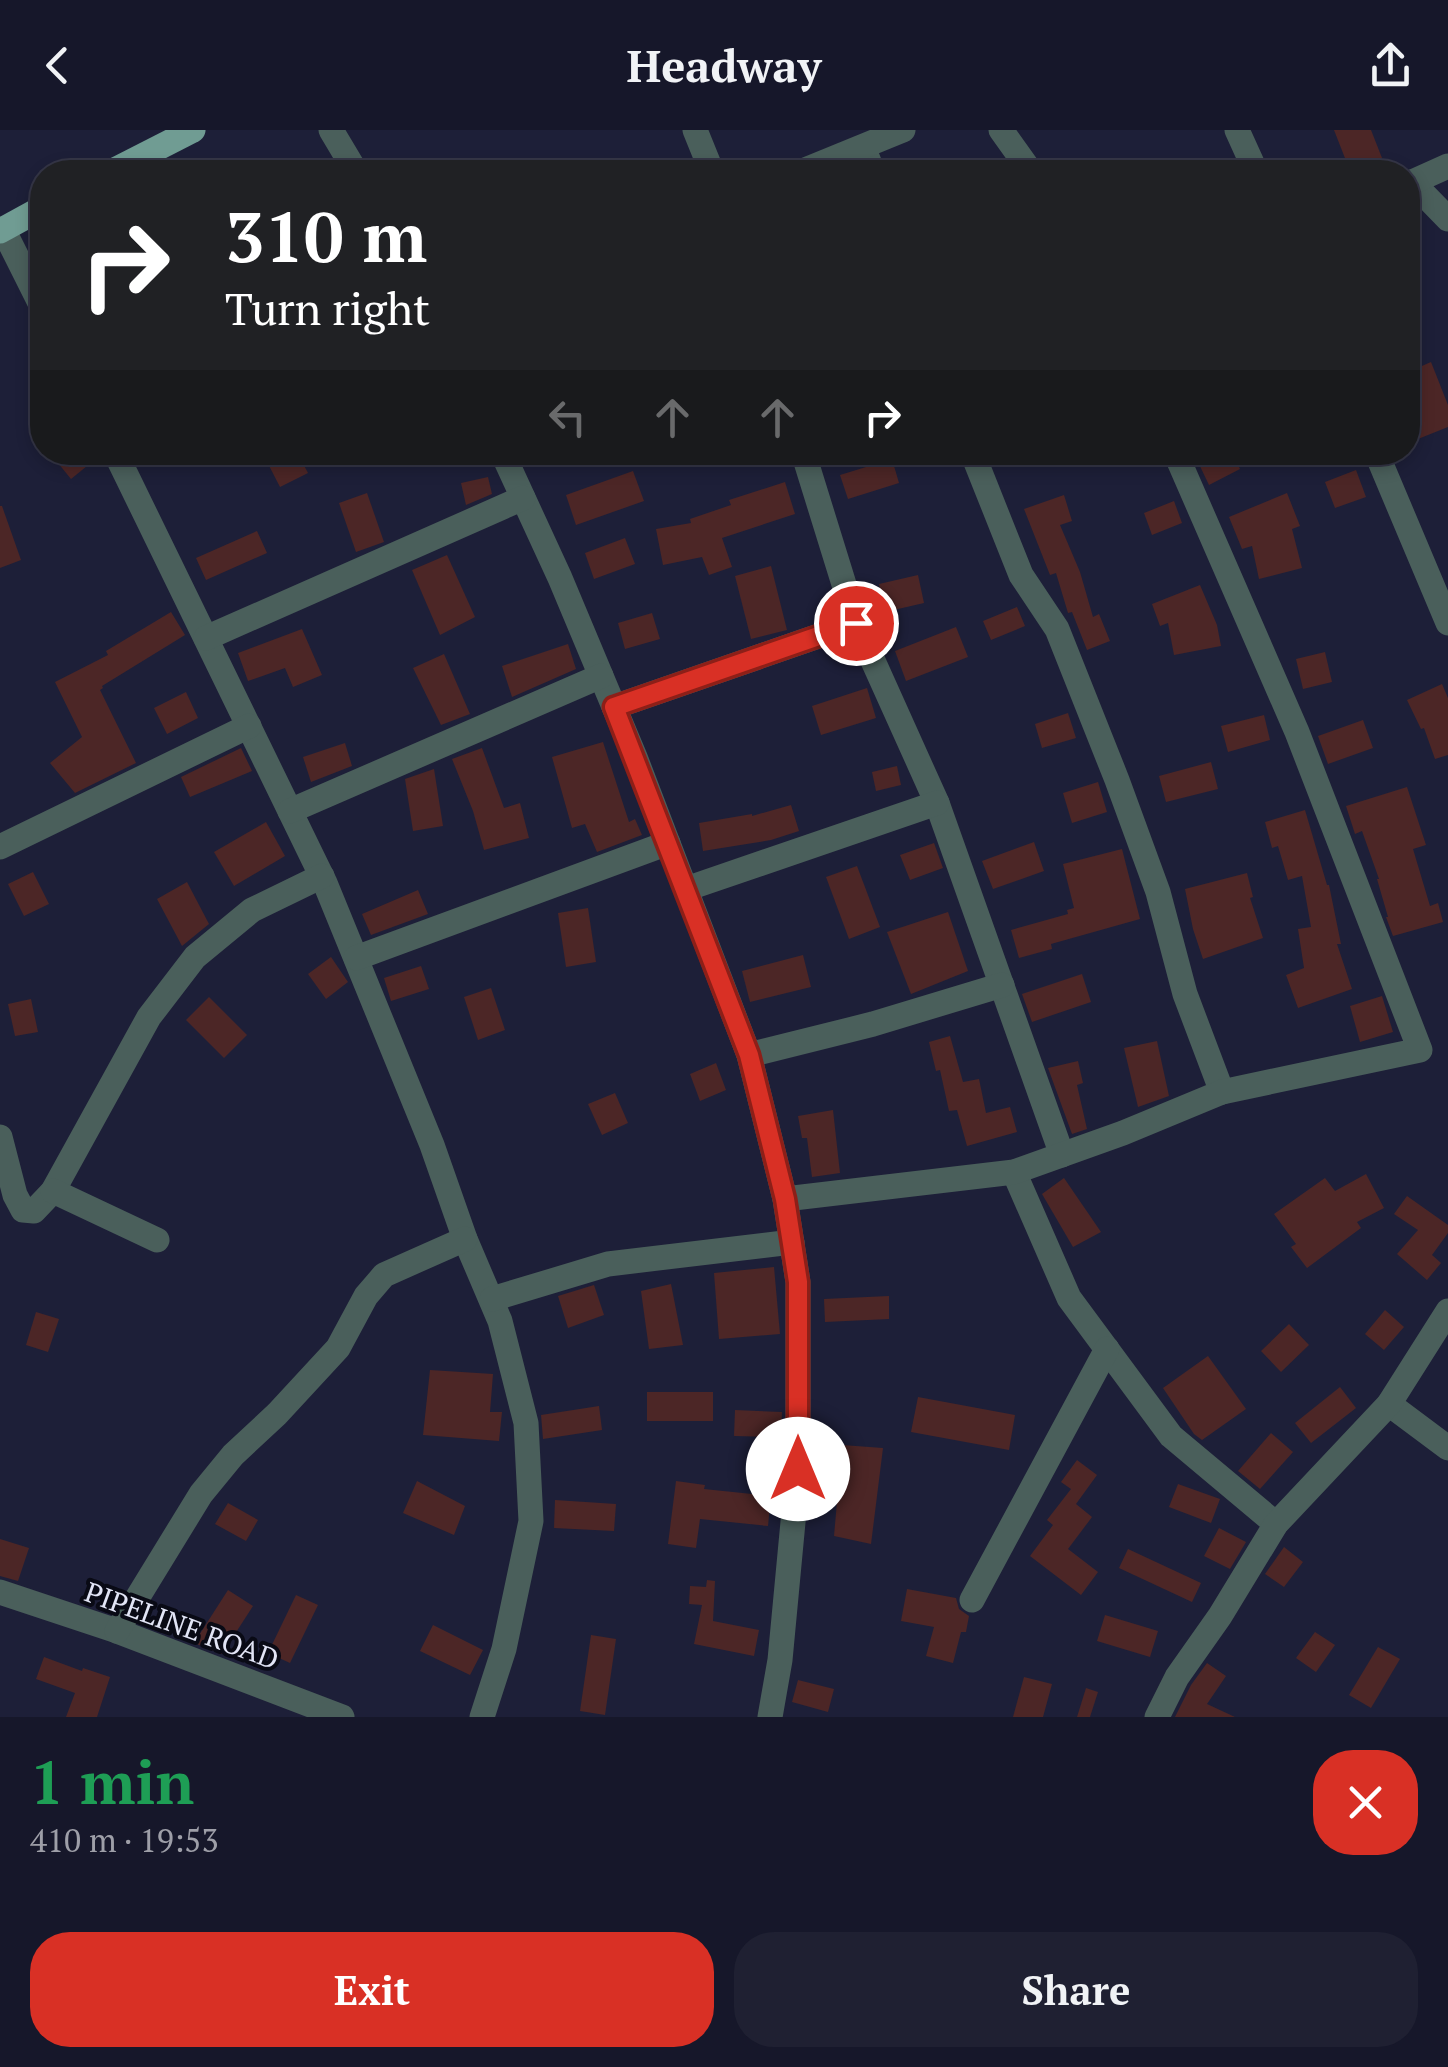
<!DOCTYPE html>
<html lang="en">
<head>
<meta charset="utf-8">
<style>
  body { margin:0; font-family:"PT Serif",serif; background:#1f2032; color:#f1f3f6; height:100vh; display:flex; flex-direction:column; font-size:38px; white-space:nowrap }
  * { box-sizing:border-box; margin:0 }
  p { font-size:32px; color:#9e9fa8 }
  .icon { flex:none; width:55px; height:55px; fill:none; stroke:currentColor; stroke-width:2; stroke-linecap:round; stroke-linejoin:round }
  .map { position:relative; height:1587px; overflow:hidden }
  .details { display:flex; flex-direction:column; background:#16172a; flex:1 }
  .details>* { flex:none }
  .guide { position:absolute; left:30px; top:30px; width:1390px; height:305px; border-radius:40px; box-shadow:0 5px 15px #0003,0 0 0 2px #353647; background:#202124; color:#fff; overflow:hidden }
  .pin { position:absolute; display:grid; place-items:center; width:85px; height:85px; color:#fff; margin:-42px; border:5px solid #fff; border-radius:50%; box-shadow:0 2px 10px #0007 }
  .me { position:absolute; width:110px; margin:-55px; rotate:0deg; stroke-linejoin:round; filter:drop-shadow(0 0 8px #0008) }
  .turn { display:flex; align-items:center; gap:35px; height:210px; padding:0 30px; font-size:45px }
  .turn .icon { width:130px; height:130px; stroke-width:2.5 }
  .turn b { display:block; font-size:70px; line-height:85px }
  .lanes { display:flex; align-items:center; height:95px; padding:0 30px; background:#0003; justify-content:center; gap:50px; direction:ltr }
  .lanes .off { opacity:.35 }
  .round { display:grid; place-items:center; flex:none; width:105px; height:105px; border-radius:40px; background:#1f2032 }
  .headline { display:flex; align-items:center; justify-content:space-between; height:170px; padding:0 30px }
  h1 { font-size:60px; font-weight:800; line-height:75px; color:#1e9e55 }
  .primary-button { display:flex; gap:20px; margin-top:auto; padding:20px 30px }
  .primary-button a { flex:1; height:115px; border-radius:40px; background:#d93025; color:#fff; font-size:40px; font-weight:800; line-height:115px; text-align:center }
  .primary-button a+a { background:#1f2032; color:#f1f3f6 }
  header { display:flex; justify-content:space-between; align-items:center; height:130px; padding:0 30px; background:#16172a; font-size:45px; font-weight:800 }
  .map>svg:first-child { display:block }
</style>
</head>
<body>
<header><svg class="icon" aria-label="back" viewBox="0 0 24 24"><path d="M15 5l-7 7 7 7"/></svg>Headway<svg class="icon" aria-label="share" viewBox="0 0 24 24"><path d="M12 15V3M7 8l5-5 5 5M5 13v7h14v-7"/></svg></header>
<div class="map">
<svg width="1448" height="1587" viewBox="0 0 1448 1587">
  <rect width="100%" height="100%" fill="#1d1f38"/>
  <g fill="#4c2626">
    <path d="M 1334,0 L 1371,0 L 1382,28 L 1350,41 Z"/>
    <path d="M 919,28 L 923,42 L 889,42 L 888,36 Z"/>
    <path d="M 1431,232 L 1448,275 L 1448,297 L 1408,313 L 1408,242 Z"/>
    <path d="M 49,322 L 76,322 L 87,336 L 71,349 Z"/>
    <path d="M 262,322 L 297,322 L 308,343 L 280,357 Z"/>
    <path d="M 1217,322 L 1232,322 L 1240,339 L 1209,355 L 1198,332 Z"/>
    <path d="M 892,329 L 899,353 L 848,369 L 840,345 Z"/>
    <path d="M 1356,340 L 1366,367 L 1335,378 L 1325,352 Z"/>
    <path d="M 633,341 L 644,371 L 576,395 L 566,365 Z"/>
    <path d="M 488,347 L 492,364 L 466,375 L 461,353 Z"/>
    <path d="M 785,352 L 795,384 L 722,408 L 732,437 L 709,445 L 702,427 L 663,435 L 656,399 L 691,393 L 690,389 L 731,375 L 729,370 Z"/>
    <path d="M 367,363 L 384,412 L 356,422 L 339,373 Z"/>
    <path d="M 1287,363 L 1300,396 L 1292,399 L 1302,438 L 1259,449 L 1252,416 L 1242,419 L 1229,387 Z"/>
    <path d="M 1064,365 L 1072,391 L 1060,395 L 1080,442 L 1093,487 L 1099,484 L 1110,511 L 1087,520 L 1072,482 L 1068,483 L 1056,443 L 1050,445 L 1024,379 Z"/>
    <path d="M 1174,371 L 1182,393 L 1152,405 L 1144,383 Z"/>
    <path d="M 0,376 L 2,376 L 21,430 L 0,438 Z"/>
    <path d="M 257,401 L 267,423 L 206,450 L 196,428 Z"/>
    <path d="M 625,408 L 635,434 L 594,449 L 585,423 Z"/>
    <path d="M 447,425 L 475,487 L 440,505 L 412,440 Z"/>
    <path d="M 771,436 L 787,500 L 751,509 L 735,446 Z"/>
    <path d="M 918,445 L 924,473 L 885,482 L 879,454 Z"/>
    <path d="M 1200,455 L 1217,495 L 1221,516 L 1174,525 L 1168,493 L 1160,496 L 1152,474 Z"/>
    <path d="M 1017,477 L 1025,496 L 991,510 L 983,491 Z"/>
    <path d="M 171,482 L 185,505 L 102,556 L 103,558 L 100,560 L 136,633 L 75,663 L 50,633 L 82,607 L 55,552 L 108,525 L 106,521 Z"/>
    <path d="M 652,483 L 660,509 L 625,519 L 618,493 Z"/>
    <path d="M 956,497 L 968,527 L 906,551 L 895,521 Z"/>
    <path d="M 302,499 L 322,545 L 293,557 L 285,538 L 248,551 L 238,523 Z"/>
    <path d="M 568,514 L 576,539 L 512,567 L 502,536 Z"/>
    <path d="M 1325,522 L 1332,552 L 1303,559 L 1296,529 Z"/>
    <path d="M 444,524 L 470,584 L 441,595 L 413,538 Z"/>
    <path d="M 1442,554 L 1448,568 L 1448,625 L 1435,629 L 1424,598 L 1421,599 L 1407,570 Z"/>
    <path d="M 867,558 L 876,588 L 821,605 L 812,576 Z"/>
    <path d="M 186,562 L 198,588 L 167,604 L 154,578 Z"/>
    <path d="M 1068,583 L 1076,608 L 1042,618 L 1035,594 Z"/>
    <path d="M 1264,585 L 1270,610 L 1228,622 L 1221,596 Z"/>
    <path d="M 1363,590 L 1373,618 L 1328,634 L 1318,606 Z"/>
    <path d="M 603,612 L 629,692 L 635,689 L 642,705 L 597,722 L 585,694 L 572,698 L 552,627 Z"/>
    <path d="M 345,613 L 352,636 L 311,652 L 303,627 Z"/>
    <path d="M 241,618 L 252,641 L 190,667 L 181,647 Z"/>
    <path d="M 482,618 L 504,678 L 520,673 L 529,708 L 484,720 L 473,681 L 452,629 Z"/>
    <path d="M 1211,632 L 1218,659 L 1166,672 L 1159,646 Z"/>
    <path d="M 897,636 L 901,655 L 876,661 L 872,642 Z"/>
    <path d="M 434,639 L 443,696 L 413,701 L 405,649 Z"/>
    <path d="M 1098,652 L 1107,682 L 1072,693 L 1063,663 Z"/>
    <path d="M 1407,657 L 1426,715 L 1413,719 L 1430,776 L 1438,773 L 1443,792 L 1393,806 L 1386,787 L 1388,787 L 1377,749 L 1379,749 L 1362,701 L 1355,704 L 1346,676 Z"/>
    <path d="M 791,675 L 799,701 L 771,710 L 703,721 L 699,693 L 752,684 L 752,686 Z"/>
    <path d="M 1305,680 L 1327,755 L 1329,755 L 1341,814 L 1337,814 L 1352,859 L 1298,878 L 1286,845 L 1304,838 L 1298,799 L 1311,797 L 1302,746 L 1288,750 L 1278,716 L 1272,718 L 1265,692 Z"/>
    <path d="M 266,692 L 285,726 L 234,756 L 214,722 Z"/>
    <path d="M 1034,712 L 1044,741 L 993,759 L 982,731 Z"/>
    <path d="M 934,713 L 943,738 L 910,750 L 900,725 Z"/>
    <path d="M 1122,719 L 1140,789 L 1051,814 L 1052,819 L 1019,828 L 1011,800 L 1068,784 L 1067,780 L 1074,778 L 1063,734 Z"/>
    <path d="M 857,736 L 880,797 L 849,809 L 826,747 Z"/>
    <path d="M 33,742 L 49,774 L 24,786 L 8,754 Z"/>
    <path d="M 1247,743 L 1253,767 L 1250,768 L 1263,808 L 1203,829 L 1193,799 L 1185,759 Z"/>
    <path d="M 187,752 L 209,794 L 182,816 L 157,769 Z"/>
    <path d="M 418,760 L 428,784 L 371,805 L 362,784 Z"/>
    <path d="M 588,778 L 596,832 L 566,837 L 558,783 Z"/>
    <path d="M 948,782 L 968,841 L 911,864 L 887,802 Z"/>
    <path d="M 803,825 L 811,857 L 750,872 L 742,841 Z"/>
    <path d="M 331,827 L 348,852 L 326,869 L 308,844 Z"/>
    <path d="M 421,836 L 429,859 L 391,871 L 384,848 Z"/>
    <path d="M 1082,844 L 1091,872 L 1032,892 L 1022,864 Z"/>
    <path d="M 491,858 L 505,900 L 478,910 L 464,867 Z"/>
    <path d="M 1382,866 L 1393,902 L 1360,912 L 1350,876 Z"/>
    <path d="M 209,867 L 247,905 L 224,928 L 186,890 Z"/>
    <path d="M 31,869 L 38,902 L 15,906 L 8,874 Z"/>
    <path d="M 950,906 L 963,952 L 979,949 L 986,983 L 1010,977 L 1017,1002 L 967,1016 L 957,980 L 949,981 L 940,940 L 936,941 L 929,912 Z"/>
    <path d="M 1157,911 L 1169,966 L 1138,977 L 1124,918 Z"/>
    <path d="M 1078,931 L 1083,953 L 1077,955 L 1087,999 L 1072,1004 L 1048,938 Z"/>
    <path d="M 716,933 L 726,960 L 700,971 L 690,944 Z"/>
    <path d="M 615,963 L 628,993 L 602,1005 L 588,974 Z"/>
    <path d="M 833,980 L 840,1043 L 812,1047 L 807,1008 L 802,1008 L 798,986 Z"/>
    <path d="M 1366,1044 L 1384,1078 L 1357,1092 L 1361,1098 L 1307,1138 L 1291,1117 L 1296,1114 L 1274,1084 L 1325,1048 L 1335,1061 Z"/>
    <path d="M 1064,1048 L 1101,1102 L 1073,1117 L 1042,1064 Z"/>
    <path d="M 1407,1066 L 1448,1095 L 1448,1103 L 1432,1125 L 1441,1133 L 1427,1150 L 1397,1124 L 1418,1100 L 1394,1084 Z"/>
    <path d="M 774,1137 L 780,1204 L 719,1209 L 714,1143 Z"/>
    <path d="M 671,1154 L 683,1215 L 649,1219 L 641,1161 Z"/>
    <path d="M 594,1155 L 604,1185 L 568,1198 L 558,1166 Z"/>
    <path d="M 889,1166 L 889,1189 L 825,1192 L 824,1169 Z"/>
    <path d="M 1385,1180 L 1404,1197 L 1384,1220 L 1365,1204 Z"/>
    <path d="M 36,1182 L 59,1189 L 48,1222 L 26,1215 Z"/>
    <path d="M 1289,1194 L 1309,1215 L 1281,1242 L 1261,1221 Z"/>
    <path d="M 1208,1226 L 1246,1279 L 1202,1310 L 1194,1304 L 1163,1258 Z"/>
    <path d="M 430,1240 L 493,1244 L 490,1282 L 502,1282 L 499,1311 L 423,1305 Z"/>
    <path d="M 1340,1257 L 1356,1278 L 1311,1313 L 1295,1293 Z"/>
    <rect x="647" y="1262" width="66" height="29"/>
    <path d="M 918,1267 L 1015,1285 L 1009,1320 L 911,1302 Z"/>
    <path d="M 599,1276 L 602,1300 L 543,1309 L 541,1285 Z"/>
    <path d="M 735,1280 L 782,1282 L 781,1307 L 734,1306 Z"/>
    <path d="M 1271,1303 L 1293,1322 L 1260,1359 L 1238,1341 Z"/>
    <path d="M 842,1315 L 883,1318 L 871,1414 L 834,1406 Z"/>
    <path d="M 1077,1330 L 1097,1345 L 1076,1374 L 1092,1387 L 1068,1419 L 1098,1442 L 1081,1465 L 1030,1426 L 1053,1395 L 1047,1390 L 1071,1359 L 1061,1352 Z"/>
    <path d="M 417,1351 L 465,1376 L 454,1405 L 403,1383 Z"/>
    <path d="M 676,1351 L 705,1355 L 704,1359 L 771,1366 L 768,1396 L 700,1389 L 696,1418 L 668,1414 Z"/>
    <path d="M 1178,1354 L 1220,1369 L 1211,1393 L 1169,1377 Z"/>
    <path d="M 555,1370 L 616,1374 L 614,1401 L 554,1398 Z"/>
    <path d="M 228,1373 L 258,1390 L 246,1411 L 215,1394 Z"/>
    <path d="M 1219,1398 L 1246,1412 L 1230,1439 L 1204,1426 Z"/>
    <path d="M 0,1409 L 29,1418 L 18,1451 L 0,1446 Z"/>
    <path d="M 1284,1417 L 1303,1432 L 1284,1457 L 1265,1444 Z"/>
    <path d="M 1128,1419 L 1201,1453 L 1192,1472 L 1119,1438 Z"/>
    <path d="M 707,1450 L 715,1451 L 713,1491 L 759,1500 L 754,1526 L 694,1514 L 702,1475 L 689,1474 L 690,1456 L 706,1457 Z"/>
    <path d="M 907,1459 L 956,1468 L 959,1479 L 969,1486 L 966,1502 L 961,1502 L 953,1533 L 926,1526 L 934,1497 L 901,1491 Z"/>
    <path d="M 228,1460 L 253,1476 L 222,1524 L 194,1513 Z"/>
    <path d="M 296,1465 L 318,1475 L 290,1533 L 268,1523 Z"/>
    <path d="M 1105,1485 L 1158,1501 L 1150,1527 L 1097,1511 Z"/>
    <path d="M 433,1495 L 483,1520 L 470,1545 L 420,1521 Z"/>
    <path d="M 1315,1502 L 1335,1515 L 1316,1542 L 1296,1528 Z"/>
    <path d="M 591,1505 L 616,1509 L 605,1585 L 580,1581 Z"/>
    <path d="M 1378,1517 L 1400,1529 L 1371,1578 L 1349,1565 Z"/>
    <path d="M 44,1527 L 82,1541 L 83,1538 L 110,1547 L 97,1587 L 66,1587 L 75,1563 L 36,1549 Z"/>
    <path d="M 1207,1533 L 1226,1546 L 1207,1574 L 1235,1587 L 1175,1587 L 1191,1555 Z"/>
    <path d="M 1024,1547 L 1052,1554 L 1043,1587 L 1013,1587 Z"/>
    <path d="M 798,1550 L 834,1559 L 828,1582 L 792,1572 Z"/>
    <path d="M 1086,1558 L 1098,1562 L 1090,1587 L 1077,1587 Z"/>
  </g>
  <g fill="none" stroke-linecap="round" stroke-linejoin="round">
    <g stroke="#4a5f5b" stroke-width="25">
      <path d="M 331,0 L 356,42"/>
      <path d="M 695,0 L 712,42"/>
      <path d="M 1001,0 L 1031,42"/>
      <path d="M 1237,0 L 1256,42"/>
      <path d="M 863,17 L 873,42"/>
      <path d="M 800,42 L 903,0"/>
      <path d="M 1412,52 L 1448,89"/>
      <path d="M 1408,54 L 1448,36"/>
      <path d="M 3,99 L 42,177"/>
      <path d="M 115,322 L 325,753 L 432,1015 L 465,1109 L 500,1191 L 526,1293 L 531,1391 L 504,1519 L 482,1587"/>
      <path d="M 502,322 L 560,448 L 635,627 L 749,925 L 785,1069 L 798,1152 L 798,1339 L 780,1530 L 770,1587"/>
      <path d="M 803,322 L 856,493 L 937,673 L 1062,1025"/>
      <path d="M 972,322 L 1021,445 L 1057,499 L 1117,650 L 1158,762 L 1185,864 L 1222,962"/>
      <path d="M 1376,322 L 1448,493"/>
      <path d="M 206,508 L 523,368"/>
      <path d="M 614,577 L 856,493"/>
      <path d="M 290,681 L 601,546"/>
      <path d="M 0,717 L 249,596"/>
      <path d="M 686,759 L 937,673"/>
      <path d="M 356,828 L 668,713"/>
      <path d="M 749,925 L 873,894 L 1002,855"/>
      <path d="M 0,1007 L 15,1065 L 23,1080 L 34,1081 L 53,1061 L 149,887 L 195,827 L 252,780 L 322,746"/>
      <path d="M 1014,1042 L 1069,1168 L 1171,1306 L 1276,1394"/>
      <path d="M 53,1061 L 157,1110"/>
      <path d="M 785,1069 L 1014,1042 L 1123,1003 L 1222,962 L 1420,920 L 1297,602 L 1175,322"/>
      <path d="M 492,1169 L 608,1134 L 792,1112"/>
      <path d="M 1389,1274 L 1448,1318"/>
      <path d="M 0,1462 L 117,1501 L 342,1587"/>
      <path d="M 972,1470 L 1107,1219"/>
      <path d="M 117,1501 L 201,1364 L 233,1325 L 277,1284 L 338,1218 L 366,1166 L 384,1145 L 465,1109"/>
      <path d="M 1157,1587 L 1177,1547 L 1220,1486 L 1276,1394 L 1389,1274 L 1448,1181"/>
    </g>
    <g stroke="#709c93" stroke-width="25">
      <path d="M 111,42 L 193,0"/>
      <path d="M 0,101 L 42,78"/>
    </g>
  </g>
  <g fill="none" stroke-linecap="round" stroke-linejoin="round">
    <defs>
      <path id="route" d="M 798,1339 L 798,1152 L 785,1069 L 749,925 L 614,577 L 856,493"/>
    </defs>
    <use href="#route" stroke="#8d1f18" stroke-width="25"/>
    <use href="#route" stroke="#d93025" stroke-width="18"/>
  </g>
  <g text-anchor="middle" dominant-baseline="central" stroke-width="8" stroke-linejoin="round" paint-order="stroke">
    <g font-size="28" fill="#e2e5f6" stroke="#090a15">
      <text transform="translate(182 1495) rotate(20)">PIPELINE ROAD</text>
    </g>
  </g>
</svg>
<div class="pin" style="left:856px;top:493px;background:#d93025"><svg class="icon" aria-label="arrive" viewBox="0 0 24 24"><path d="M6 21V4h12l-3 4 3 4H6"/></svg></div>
<svg class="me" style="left:798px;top:1339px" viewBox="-20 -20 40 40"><circle r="19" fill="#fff"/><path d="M0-13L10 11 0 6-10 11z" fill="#d93025"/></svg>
<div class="guide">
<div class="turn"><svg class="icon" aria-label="right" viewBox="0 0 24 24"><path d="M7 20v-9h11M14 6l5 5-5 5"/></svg><div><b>310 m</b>Turn right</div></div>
<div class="lanes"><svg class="icon off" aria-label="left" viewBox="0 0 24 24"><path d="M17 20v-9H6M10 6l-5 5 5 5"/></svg><svg class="icon off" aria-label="ahead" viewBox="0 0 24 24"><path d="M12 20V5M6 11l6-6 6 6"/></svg><svg class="icon off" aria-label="ahead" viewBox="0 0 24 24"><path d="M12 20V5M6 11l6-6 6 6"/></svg><svg class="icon" aria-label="right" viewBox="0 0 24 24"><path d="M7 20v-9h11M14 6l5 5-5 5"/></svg></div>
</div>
</div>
<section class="details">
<div class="headline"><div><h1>1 min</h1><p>410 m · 19:53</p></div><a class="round" style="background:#d93025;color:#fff"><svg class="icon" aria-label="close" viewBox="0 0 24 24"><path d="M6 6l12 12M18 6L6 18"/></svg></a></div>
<div class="primary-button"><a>Exit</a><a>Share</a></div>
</section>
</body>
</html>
